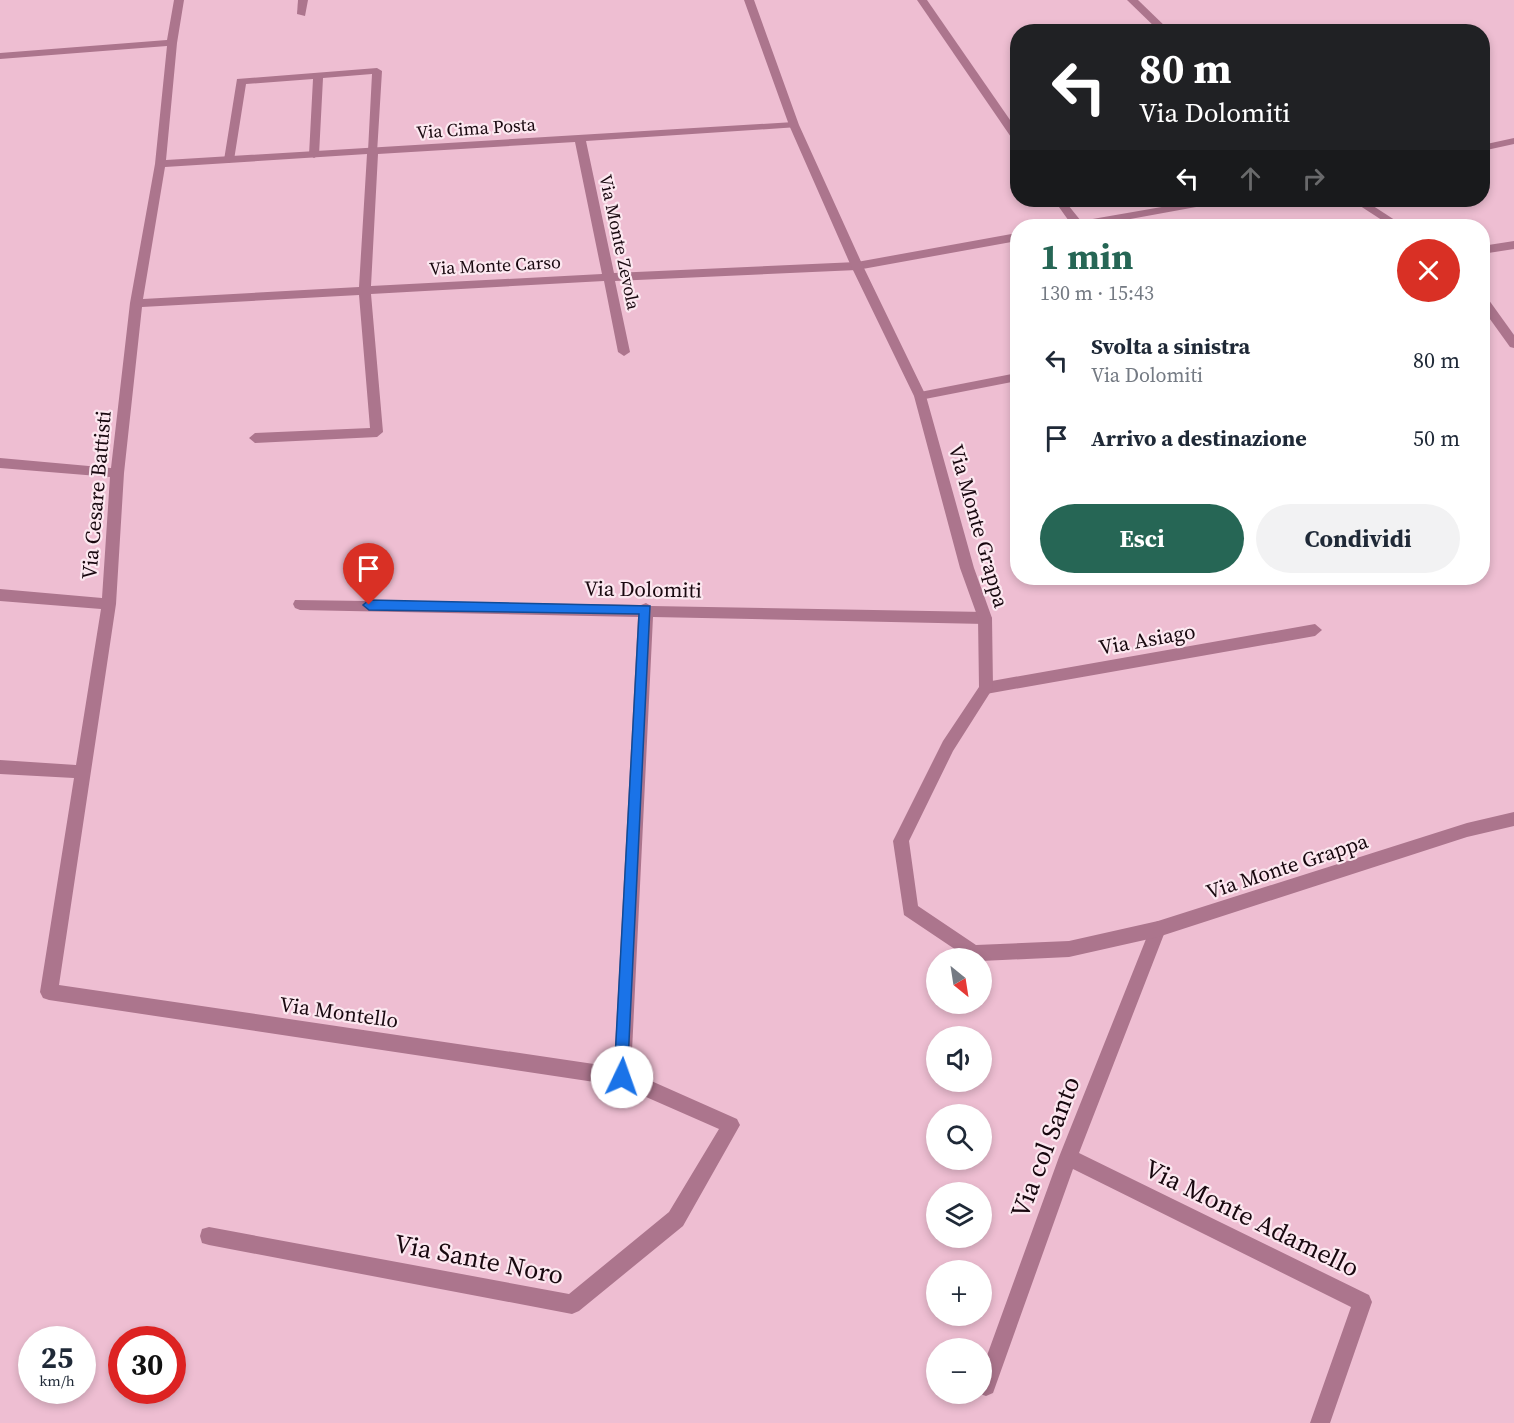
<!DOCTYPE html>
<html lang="it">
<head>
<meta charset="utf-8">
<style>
  body { margin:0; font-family:"Source Serif 4",serif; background:#f2f2f3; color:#1f2937; height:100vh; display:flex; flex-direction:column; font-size:22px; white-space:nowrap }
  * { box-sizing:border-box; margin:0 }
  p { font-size:20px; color:#747a83 }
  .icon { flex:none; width:33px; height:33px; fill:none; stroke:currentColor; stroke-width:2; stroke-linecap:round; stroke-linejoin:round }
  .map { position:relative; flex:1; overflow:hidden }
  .side { position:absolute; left:1010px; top:219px; width:480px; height:366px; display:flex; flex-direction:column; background:#fff; border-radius:24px; box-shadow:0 3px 9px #0003 }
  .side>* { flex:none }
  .hud { position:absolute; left:1010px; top:24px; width:480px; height:183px; border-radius:24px; box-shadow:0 3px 9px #0003; background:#202124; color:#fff; overflow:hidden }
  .needle { width:39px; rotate:150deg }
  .buttons { position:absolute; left:926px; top:948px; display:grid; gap:12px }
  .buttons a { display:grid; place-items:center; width:66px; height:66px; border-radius:50%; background:#fff; box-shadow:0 3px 9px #0003; font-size:30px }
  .speed { position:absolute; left:18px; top:1326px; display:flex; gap:12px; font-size:30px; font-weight:700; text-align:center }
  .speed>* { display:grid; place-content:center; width:78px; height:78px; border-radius:50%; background:#fff; box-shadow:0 3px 9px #0003; line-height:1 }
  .speed small { font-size:15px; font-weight:400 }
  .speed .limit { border:9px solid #d22; background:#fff; color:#111 }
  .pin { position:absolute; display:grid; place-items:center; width:51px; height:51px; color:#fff; margin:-62px -26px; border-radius:50% 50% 50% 0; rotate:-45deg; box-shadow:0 0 6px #0007 }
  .pin .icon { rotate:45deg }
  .me { position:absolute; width:66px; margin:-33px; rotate:3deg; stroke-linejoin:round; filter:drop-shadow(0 0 4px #0008) }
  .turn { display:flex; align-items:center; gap:21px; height:126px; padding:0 30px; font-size:27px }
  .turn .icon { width:78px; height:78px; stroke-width:2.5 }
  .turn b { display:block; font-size:42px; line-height:51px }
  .lanes { display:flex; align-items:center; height:57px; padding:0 30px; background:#0003; justify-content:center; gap:30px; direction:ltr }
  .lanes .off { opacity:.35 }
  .round { display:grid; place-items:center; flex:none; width:63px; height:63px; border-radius:32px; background:#f2f2f3 }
  .head { display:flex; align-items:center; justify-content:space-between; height:102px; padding:0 30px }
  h1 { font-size:36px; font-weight:700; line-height:45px; color:#266655 }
  .cta { display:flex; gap:12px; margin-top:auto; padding:12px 30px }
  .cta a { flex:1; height:69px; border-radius:36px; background:#266655; color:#fff; font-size:24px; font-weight:700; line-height:69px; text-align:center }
  .cta a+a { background:#f2f2f3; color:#1f2937 }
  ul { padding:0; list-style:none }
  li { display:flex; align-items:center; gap:18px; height:78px; padding:0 30px }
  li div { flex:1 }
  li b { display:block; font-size:22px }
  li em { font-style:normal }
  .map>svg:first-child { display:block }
</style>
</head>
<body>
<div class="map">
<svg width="1514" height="1423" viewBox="0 0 1514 1423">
  <rect width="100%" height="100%" fill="#eebed2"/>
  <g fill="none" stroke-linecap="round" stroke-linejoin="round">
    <g fill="#ac758d" fill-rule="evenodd">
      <path d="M 298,0 L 308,0 L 305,16 L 297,14 Z"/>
      <path d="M 377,68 L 382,71 L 377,153 L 368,151 L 372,74 L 323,78 L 319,155 L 314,158 L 309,155 L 313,79 L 246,84 L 234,160 L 229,163 L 224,160 L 237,79 Z"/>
    </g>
    <g fill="#ac758d" fill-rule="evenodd">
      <path d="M 174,0 L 184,0 L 177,43 L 166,160 L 794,122 L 798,123 L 798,127 L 586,141 L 614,273 L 857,262 L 1017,233 L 1017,241 L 857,270 L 615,281 L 630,352 L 624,356 L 618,352 L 604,281 L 371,294 L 383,432 L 377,437 L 255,443 L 249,438 L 255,433 L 370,428 L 359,295 L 142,307 L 124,473 L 116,604 L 59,985 L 614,1067 L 638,617 L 300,610 L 295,608 L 293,604 L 295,600 L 641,605 L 646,603 L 651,606 L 985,612 L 992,618 L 985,624 L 653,617 L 631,1072 L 737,1119 L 740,1125 L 683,1226 L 579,1311 L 572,1314 L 209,1245 L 202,1243 L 200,1236 L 202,1229 L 209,1227 L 569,1294 L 669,1212 L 719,1129 L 621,1086 L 49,1000 L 43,998 L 40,992 L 74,778 L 0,774 L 0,760 L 76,765 L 101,609 L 0,601 L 0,589 L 102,598 L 110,477 L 0,468 L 0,458 L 111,468 L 130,303 L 155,164 L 167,46 L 0,59 L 0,53 L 167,40 ZM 575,142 L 602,274 L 371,286 L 378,154 ZM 367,154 L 359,287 L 143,299 L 165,167 Z"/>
      <path d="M 917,0 L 927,0 L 1017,130 L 1017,141 L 1013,140 Z"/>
      <path d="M 1127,0 L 1138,0 L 1171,32 L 1160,32 Z"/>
      <path d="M 1514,138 L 1514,144 L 1482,151 L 1482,145 Z"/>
      <path d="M 1054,200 L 1064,200 L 1081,221 L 1202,200 L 1224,200 L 1218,203 L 1092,226 L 1070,226 L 1071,224 Z"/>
      <path d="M 1351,200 L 1364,200 L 1404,226 L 1391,226 Z"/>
      <path d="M 1514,241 L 1514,249 L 1482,254 L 1482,246 Z"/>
      <path d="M 1482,295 L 1486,296 L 1514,335 L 1514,348 L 1510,347 L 1482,308 Z"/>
      <path d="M 1017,373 L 1017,381 L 920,400 L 914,396 L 920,392 Z"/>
      <path d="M 1315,624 L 1322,630 L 1315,636 L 986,694 L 981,692 L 979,688 L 981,684 L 986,682 Z"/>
      <path d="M 1158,921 L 1164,924 L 1166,929 L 1079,1153 L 1369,1295 L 1372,1302 L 1330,1423 L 1310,1423 L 1351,1307 L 1073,1169 L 993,1393 L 986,1396 L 980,1394 L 981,1372 L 1059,1157 L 1150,929 L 1152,924 Z"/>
    </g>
    <path fill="#ac758d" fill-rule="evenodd" d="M 744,0 L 754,0 L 799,125 L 863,266 L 926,396 L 974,568 L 992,618 L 993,688 L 953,751 L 909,841 L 918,906 L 976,945 L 1069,941 L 1158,921 L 1467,823 L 1514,812 L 1514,826 L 1467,837 L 1158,937 L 1069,957 L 981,961 L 981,958 L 968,958 L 904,915 L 893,841 L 943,741 L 979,687 L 978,618 L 960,568 L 914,396 L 851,266 L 789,125 Z"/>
  </g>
  <path fill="#1a73e8" stroke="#114b97" stroke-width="1.5" d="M 369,600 L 650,606 L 627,1083 L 622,1085 L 616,1083 L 614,1077 L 639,614 L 369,610 L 363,605 Z"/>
  <g text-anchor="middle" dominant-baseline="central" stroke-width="4.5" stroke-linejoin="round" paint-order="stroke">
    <g font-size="18" fill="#18080f" stroke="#fce8f0">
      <text transform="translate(476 128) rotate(-4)">Via Cima Posta</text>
      <text transform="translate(620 242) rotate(78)">Via Monte Zevola</text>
      <text transform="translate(495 265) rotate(-3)">Via Monte Carso</text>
    </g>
    <g font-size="21" fill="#18080f" stroke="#fce8f0">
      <text transform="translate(96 495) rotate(-85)">Via Cesare Battisti</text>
      <text transform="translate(979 526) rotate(74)">Via Monte Grappa</text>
      <text transform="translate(643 589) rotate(1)">Via Dolomiti</text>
      <text transform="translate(1147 639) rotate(-10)">Via Asiago</text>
      <text transform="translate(1287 866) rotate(-18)">Via Monte Grappa</text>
      <text transform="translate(339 1012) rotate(8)">Via Montello</text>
    </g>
    <g font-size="26" fill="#18080f" stroke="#fce8f0">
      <text transform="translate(1045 1147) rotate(-69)">Via col Santo</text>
      <text transform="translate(1252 1218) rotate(26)">Via Monte Adamello</text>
      <text transform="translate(479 1259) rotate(11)">Via Sante Noro</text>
    </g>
  </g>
</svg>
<div class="buttons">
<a><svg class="needle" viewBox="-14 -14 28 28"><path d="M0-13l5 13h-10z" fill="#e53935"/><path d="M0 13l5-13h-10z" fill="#747a83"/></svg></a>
<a><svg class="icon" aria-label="sound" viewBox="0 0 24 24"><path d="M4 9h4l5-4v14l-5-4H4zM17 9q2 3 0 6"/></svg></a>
<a><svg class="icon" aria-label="search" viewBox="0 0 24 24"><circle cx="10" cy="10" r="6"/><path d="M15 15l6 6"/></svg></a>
<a><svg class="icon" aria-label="layers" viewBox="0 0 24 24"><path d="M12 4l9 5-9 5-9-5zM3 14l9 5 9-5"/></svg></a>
<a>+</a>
<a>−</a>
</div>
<div class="speed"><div>25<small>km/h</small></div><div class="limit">30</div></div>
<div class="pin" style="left:369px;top:605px;background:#d93025"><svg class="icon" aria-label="arrive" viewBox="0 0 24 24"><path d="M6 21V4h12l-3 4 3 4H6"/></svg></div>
<svg class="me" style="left:622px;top:1077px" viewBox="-20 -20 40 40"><circle r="19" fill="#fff"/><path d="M0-13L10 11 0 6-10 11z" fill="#1a73e8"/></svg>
<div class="hud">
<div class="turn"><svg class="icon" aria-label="left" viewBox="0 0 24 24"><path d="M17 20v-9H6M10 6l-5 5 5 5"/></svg><div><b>80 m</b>Via Dolomiti</div></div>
<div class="lanes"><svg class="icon" aria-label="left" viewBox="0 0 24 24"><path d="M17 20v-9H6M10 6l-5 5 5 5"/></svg><svg class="icon off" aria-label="ahead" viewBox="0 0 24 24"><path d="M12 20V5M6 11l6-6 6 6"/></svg><svg class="icon off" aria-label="right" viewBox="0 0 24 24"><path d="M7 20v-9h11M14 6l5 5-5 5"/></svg></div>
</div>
<section class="side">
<div class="head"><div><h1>1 min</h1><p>130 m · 15:43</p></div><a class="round" style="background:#d93025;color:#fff"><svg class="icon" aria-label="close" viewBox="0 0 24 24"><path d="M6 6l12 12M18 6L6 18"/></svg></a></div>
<ul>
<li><svg class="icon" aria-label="left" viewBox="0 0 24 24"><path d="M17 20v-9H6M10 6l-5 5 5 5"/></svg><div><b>Svolta a sinistra</b><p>Via Dolomiti</p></div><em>80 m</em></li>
<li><svg class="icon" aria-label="arrive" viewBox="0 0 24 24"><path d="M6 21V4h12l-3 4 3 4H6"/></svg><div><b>Arrivo a destinazione</b></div><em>50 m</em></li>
</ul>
<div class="cta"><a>Esci</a><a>Condividi</a></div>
</section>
</div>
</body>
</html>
